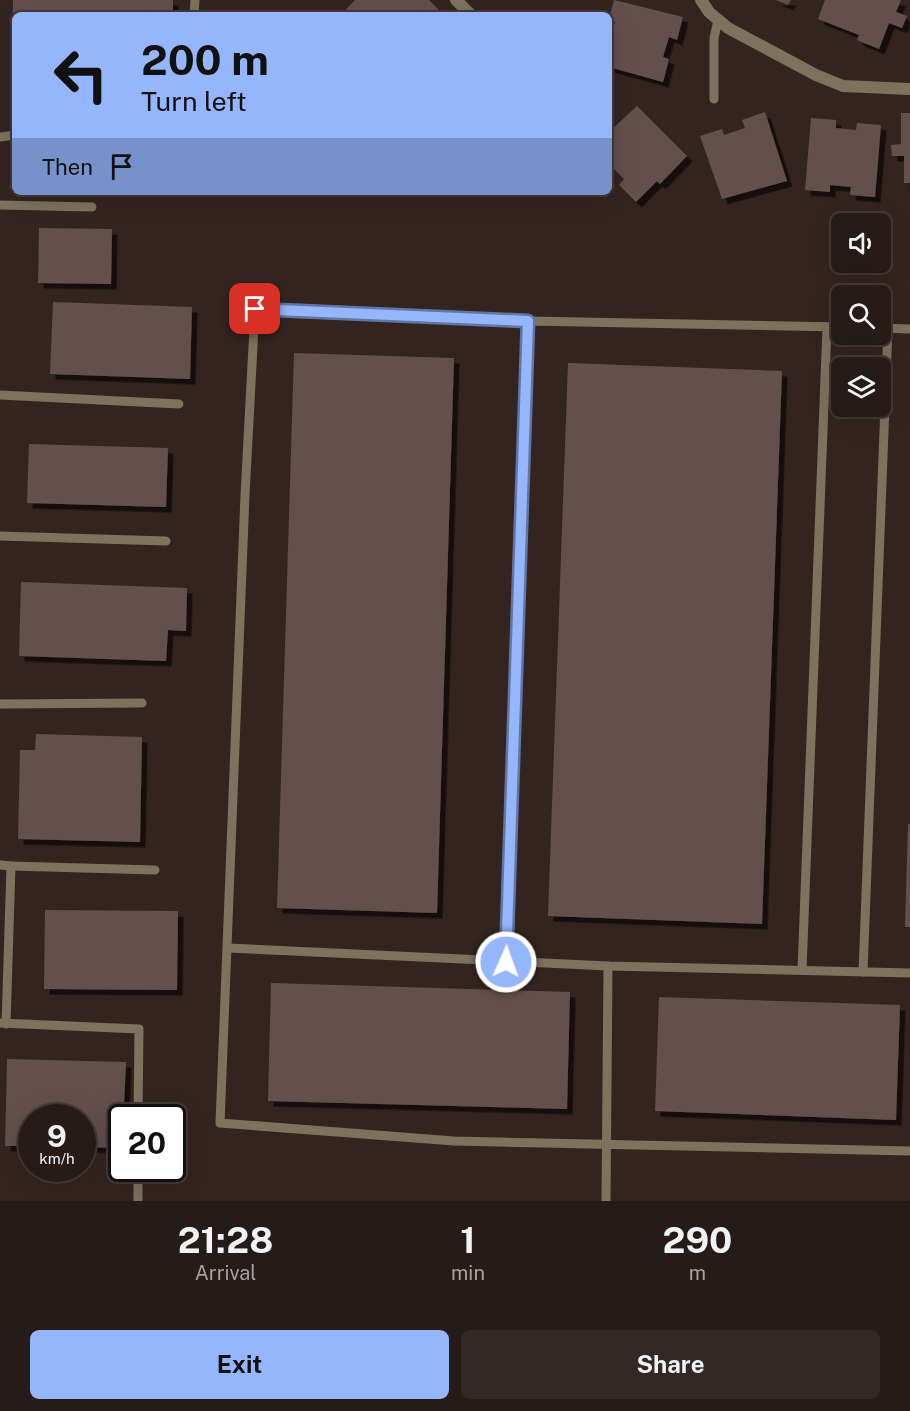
<!DOCTYPE html>
<html lang="en">
<head>
<meta charset="utf-8">
<style>
  body { margin:0; font-family:"Public Sans",sans-serif; background:#332824; color:#f1f3f6; height:100vh; display:flex; flex-direction:column; font-size:22px; white-space:nowrap }
  * { box-sizing:border-box; margin:0 }
  p { font-size:20px; color:#a4a1a1 }
  .icon { flex:none; width:33px; height:33px; fill:none; stroke:currentColor; stroke-width:2; stroke-linecap:round; stroke-linejoin:round }
  .map { position:relative; height:1201px; overflow:hidden }
  .side { display:flex; flex-direction:column; background:#271b17; flex:1 }
  .side>* { flex:none }
  .top-card { position:absolute; left:12px; top:12px; width:600px; height:183px; border-radius:9px; box-shadow:0 6px 24px #0002,0 0 0 2px #433936; background:#95b6fd; color:#111; overflow:hidden }
  .buttons { position:absolute; left:831px; top:213px; display:grid; gap:12px }
  .buttons a { display:grid; place-items:center; width:60px; height:60px; border-radius:9px; background:#271b17; box-shadow:0 6px 24px #0002,0 0 0 2px #433936; font-size:30px }
  .speed { position:absolute; left:18px; top:1104px; display:flex; gap:12px; font-size:30px; font-weight:700; text-align:center }
  .speed>* { display:grid; place-content:center; width:78px; height:78px; border-radius:50%; background:#271b17; box-shadow:0 6px 24px #0002,0 0 0 2px #433936; line-height:1 }
  .speed small { font-size:15px; font-weight:400 }
  .speed .limit { border:3px solid #111; border-radius:9px; background:#fff; color:#111 }
  .pin { position:absolute; display:grid; place-items:center; width:51px; height:51px; color:#fff; margin:-26px; border-radius:12px; box-shadow:0 3px 9px #0006 }
  .me { position:absolute; width:66px; margin:-33px; rotate:2deg; stroke-linejoin:round; filter:drop-shadow(0 0 4px #0008) }
  .turn { display:flex; align-items:center; gap:21px; height:126px; padding:0 30px; font-size:27px }
  .turn .icon { width:78px; height:78px; stroke-width:2.5 }
  .turn b { display:block; font-size:42px; line-height:51px }
  .then { display:flex; align-items:center; height:57px; padding:0 30px; background:#0003; gap:12px; font-size:22px }
  .eta { display:flex; justify-content:space-evenly; align-items:center; height:102px; text-align:center }
  .eta b { font-size:36px; font-weight:700; line-height:42px }
  .cta { display:flex; gap:12px; margin-top:auto; padding:12px 30px }
  .cta a { flex:1; height:69px; border-radius:9px; background:#95b6fd; color:#111; font-size:24px; font-weight:700; line-height:69px; text-align:center }
  .cta a+a { background:#332824; color:#f1f3f6 }
  .map>svg:first-child { display:block }
</style>
</head>
<body>
<div class="map">
<svg width="910" height="1201" viewBox="0 0 910 1201">
  <defs>
    <filter id="shadow"><feDropShadow dx="5.5" dy="5.5" stdDeviation="0" flood-color="#0009"/></filter>
  </defs>
  <rect width="100%" height="100%" fill="#34241f"/>
  <g fill="#63504c" filter="url(#shadow)">
    <path d="M 13,0 L 173,0 L 173,15 L 15,15 L 15,110 L 11,110 Z"/>
    <path d="M 355,0 L 429,0 L 441,12 L 438,15 L 341,15 Z"/>
    <path d="M 614,0 L 683,17 L 677,40 L 669,37 L 663,57 L 669,59 L 663,82 L 609,67 L 609,41 L 615,22 L 609,19 Z"/>
    <path d="M 776,0 L 791,0 L 788,5 Z"/>
    <path d="M 825,0 L 901,0 L 896,12 L 907,16 L 902,28 L 889,23 L 879,49 L 857,40 L 859,35 L 818,19 Z"/>
    <path d="M 637,106 L 687,156 L 660,184 L 657,181 L 636,202 L 619,185 L 624,179 L 609,164 L 609,132 Z"/>
    <path d="M 765,112 L 787,181 L 722,199 L 700,136 L 722,129 L 724,135 L 745,128 L 742,120 Z"/>
    <path d="M 901,113 L 910,113 L 910,183 L 904,183 L 904,156 L 892,156 L 891,145 L 901,144 Z"/>
    <path d="M 811,118 L 836,120 L 836,128 L 856,130 L 857,123 L 881,125 L 875,197 L 850,195 L 851,187 L 830,185 L 830,192 L 805,190 Z"/>
    <path d="M 39,228 L 112,229 L 111,284 L 38,283 Z"/>
    <path d="M 53,302 L 192,307 L 190,379 L 50,374 Z"/>
    <path d="M 294,353 L 454,358 L 437,913 L 277,908 Z"/>
    <path d="M 568,363 L 782,371 L 762,924 L 548,916 Z"/>
    <path d="M 29,444 L 168,448 L 166,507 L 27,503 Z"/>
    <path d="M 21,582 L 187,588 L 186,631 L 168,630 L 166,661 L 19,656 Z"/>
    <path d="M 36,734 L 142,737 L 140,842 L 18,839 L 20,750 L 35,750 Z"/>
    <path d="M 908,824 L 910,824 L 910,927 L 905,927 Z"/>
    <path d="M 45,910 L 178,911 L 177,990 L 44,989 Z"/>
    <path d="M 271,983 L 570,992 L 567,1109 L 268,1101 Z"/>
    <path d="M 659,997 L 900,1005 L 896,1120 L 655,1111 Z"/>
    <path d="M 7,1059 L 126,1062 L 122,1148 L 82,1147 L 82,1118 L 32,1118 L 32,1146 L 5,1146 Z"/>
  </g>
  <g fill="none" stroke-linecap="round" stroke-linejoin="round">
    <g stroke="#7d725d" stroke-width="9">
      <path d="M 194,15 L 195,0"/>
      <path d="M 714,99 L 714,38 L 718,20"/>
      <path d="M 0,137 L 15,135"/>
      <path d="M 0,205 L 92,207"/>
      <path d="M 528,321 L 255,309 L 245,495 L 220,1123 L 454,1141 L 910,1151"/>
      <path d="M 880,328 L 910,329"/>
      <path d="M 0,395 L 179,404"/>
      <path d="M 0,536 L 166,541"/>
      <path d="M 0,704 L 142,703"/>
      <path d="M 0,865 L 11,866 L 6,1024"/>
      <path d="M 11,866 L 155,870"/>
      <path d="M 228,948 L 608,966 L 910,973"/>
      <path d="M 506,962 L 528,321 L 842,327"/>
      <path d="M 802,970 L 827,327"/>
      <path d="M 863,972 L 888,328"/>
      <path d="M 0,1023 L 139,1029 L 138,1118"/>
      <path d="M 138,1201 L 138,1168"/>
      <path d="M 606,1201 L 608,966"/>
    </g>
    <g stroke="#7d725d" stroke-width="12">
      <path d="M 456,0 L 471,15"/>
      <path d="M 701,0 L 709,12 L 728,28 L 816,75 L 843,86 L 910,89"/>
    </g>
  </g>
  <g fill="none" stroke-linecap="round" stroke-linejoin="round">
    <defs>
      <path id="route" d="M 255,309 L 528,321 L 506,962"/>
    </defs>
    <use href="#route" stroke="#6176a4" stroke-width="15"/>
    <use href="#route" stroke="#95b6fd" stroke-width="10"/>
  </g>
</svg>
<div class="buttons">
<a><svg class="icon" aria-label="sound" viewBox="0 0 24 24"><path d="M4 9h4l5-4v14l-5-4H4zM17 9q2 3 0 6"/></svg></a>
<a><svg class="icon" aria-label="search" viewBox="0 0 24 24"><circle cx="10" cy="10" r="6"/><path d="M15 15l6 6"/></svg></a>
<a><svg class="icon" aria-label="layers" viewBox="0 0 24 24"><path d="M12 4l9 5-9 5-9-5zM3 14l9 5 9-5"/></svg></a>
</div>
<div class="speed"><div>9<small>km/h</small></div><div class="limit">20</div></div>
<div class="pin" style="left:255px;top:309px;background:#d93025"><svg class="icon" aria-label="arrive" viewBox="0 0 24 24"><path d="M6 21V4h12l-3 4 3 4H6"/></svg></div>
<svg class="me" style="left:506px;top:962px" viewBox="-20 -20 40 40"><circle r="17" fill="#95b6fd" stroke="#fff" stroke-width="3"/><path d="M0-11L8 9 0 5-8 9z" fill="#fff"/></svg>
<div class="top-card">
<div class="turn"><svg class="icon" aria-label="left" viewBox="0 0 24 24"><path d="M17 20v-9H6M10 6l-5 5 5 5"/></svg><div><b>200 m</b>Turn left</div></div>
<div class="then">Then<svg class="icon" aria-label="arrive" viewBox="0 0 24 24"><path d="M6 21V4h12l-3 4 3 4H6"/></svg></div>
</div>
</div>
<section class="side">
<div class="eta">
<div><b>21:28</b><p>Arrival</p></div>
<div><b>1</b><p>min</p></div>
<div><b>290</b><p>m</p></div>
</div>
<div class="cta"><a>Exit</a><a>Share</a></div>
</section>
</body>
</html>
